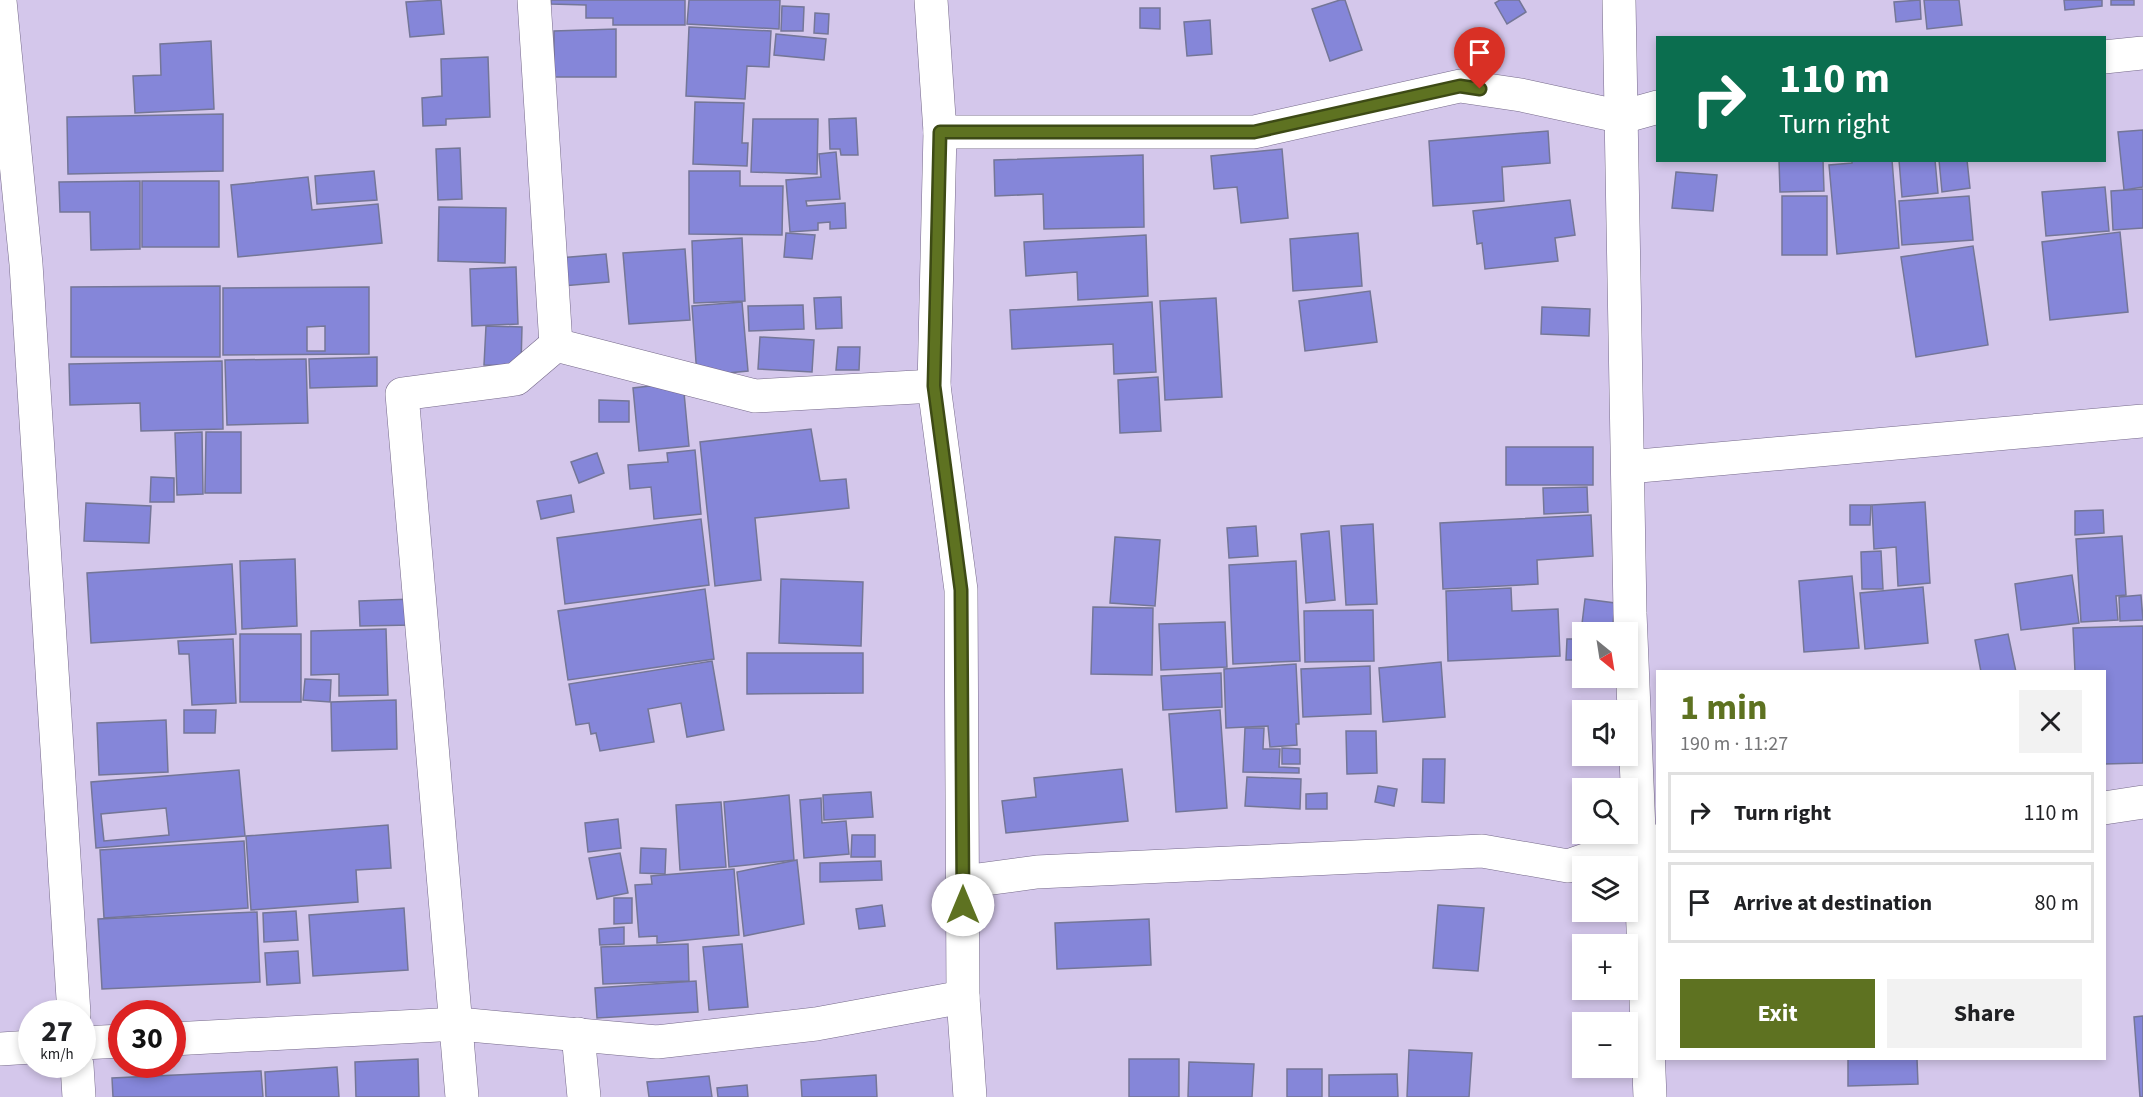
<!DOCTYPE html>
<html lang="en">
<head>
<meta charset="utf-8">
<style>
  body { margin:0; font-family:"Source Sans 3",sans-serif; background:#f2f2f2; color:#202124; height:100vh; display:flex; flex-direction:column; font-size:22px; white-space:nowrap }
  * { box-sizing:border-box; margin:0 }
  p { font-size:20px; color:#757577 }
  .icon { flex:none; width:33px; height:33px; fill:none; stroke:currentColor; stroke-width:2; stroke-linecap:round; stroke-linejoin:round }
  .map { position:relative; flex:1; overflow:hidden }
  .drawer { position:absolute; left:1656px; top:670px; width:450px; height:390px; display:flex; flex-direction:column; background:#fff; border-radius:0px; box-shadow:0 3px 9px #0003 }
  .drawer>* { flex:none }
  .guide { position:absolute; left:1656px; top:36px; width:450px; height:126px; border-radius:0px; box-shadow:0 3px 9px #0003; background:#0b6e4f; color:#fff; overflow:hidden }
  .needle { width:39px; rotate:150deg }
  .tools { position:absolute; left:1572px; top:622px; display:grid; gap:12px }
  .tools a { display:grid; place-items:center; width:66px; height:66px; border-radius:0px; background:#fff; box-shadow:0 3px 9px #0003; font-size:30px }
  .speed { position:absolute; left:18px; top:1000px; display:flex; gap:12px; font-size:30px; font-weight:700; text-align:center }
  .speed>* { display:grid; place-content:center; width:78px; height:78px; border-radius:50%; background:#fff; box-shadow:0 3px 9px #0003; line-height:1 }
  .speed small { font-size:15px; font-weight:400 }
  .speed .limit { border:9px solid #d22; background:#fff; color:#111 }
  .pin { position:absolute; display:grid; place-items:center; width:51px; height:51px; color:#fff; margin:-62px -26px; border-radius:50% 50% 50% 0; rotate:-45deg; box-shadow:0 0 6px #0007 }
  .pin .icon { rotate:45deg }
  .me { position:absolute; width:66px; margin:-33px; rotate:0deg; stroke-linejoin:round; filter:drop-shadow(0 0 4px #0008) }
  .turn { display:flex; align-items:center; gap:21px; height:126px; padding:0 24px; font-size:27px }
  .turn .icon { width:78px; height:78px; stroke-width:2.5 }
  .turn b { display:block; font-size:42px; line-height:51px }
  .round { display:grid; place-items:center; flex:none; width:63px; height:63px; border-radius:0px; background:#f2f2f2 }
  .headline { display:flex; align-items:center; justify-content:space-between; height:102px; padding:0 24px }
  h1 { font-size:36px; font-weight:700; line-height:45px; color:#5e7221 }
  .cta { display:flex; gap:12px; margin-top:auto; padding:12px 24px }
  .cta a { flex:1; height:69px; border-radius:0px; background:#5e7221; color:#fff; font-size:24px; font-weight:700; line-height:69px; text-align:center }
  .cta a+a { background:#f2f2f2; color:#202124 }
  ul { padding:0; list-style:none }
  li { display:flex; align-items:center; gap:18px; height:81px; margin:0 12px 9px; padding:0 12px; border:3px solid #e0e0e0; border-radius:0px }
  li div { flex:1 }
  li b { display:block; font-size:22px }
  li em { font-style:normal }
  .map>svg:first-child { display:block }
</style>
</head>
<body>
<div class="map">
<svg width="2143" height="1097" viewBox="0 0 2143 1097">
  <rect width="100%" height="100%" fill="#d4c7eb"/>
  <g fill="#8586d9" stroke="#747697" stroke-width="1.5" fill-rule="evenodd">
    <path d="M 441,0 L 444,34 L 410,37 L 406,2 Z"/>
    <path d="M 551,0 L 685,0 L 685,25 L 613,25 L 613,18 L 586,18 L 586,5 L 551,4 Z"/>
    <path d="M 689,0 L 780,0 L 779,29 L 687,24 Z"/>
    <path d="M 1340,0 L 1345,0 L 1362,50 L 1330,61 L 1312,9 Z"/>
    <path d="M 1500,0 L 1519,0 L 1526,12 L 1507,24 L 1495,3 Z"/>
    <path d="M 1920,0 L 1921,19 L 1896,22 L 1894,2 Z"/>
    <path d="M 1924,0 L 1959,0 L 1962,25 L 1927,29 Z"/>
    <path d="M 2064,0 L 2102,0 L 2102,6 L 2065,10 Z"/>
    <rect x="2111" y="0" width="23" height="5"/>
    <path d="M 782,6 L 804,7 L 803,31 L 781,31 Z"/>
    <path d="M 1140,8 L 1160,8 L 1160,29 L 1140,28 Z"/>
    <path d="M 815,13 L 829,14 L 828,34 L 814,33 Z"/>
    <path d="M 1210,20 L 1212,54 L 1187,56 L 1184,22 Z"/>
    <path d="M 689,27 L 771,31 L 769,67 L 747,66 L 745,99 L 686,96 Z"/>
    <path d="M 616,29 L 616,77 L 554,77 L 554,31 Z"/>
    <path d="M 776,34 L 826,39 L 824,60 L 774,55 Z"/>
    <path d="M 211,41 L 214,109 L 135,113 L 133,76 L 161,75 L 160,44 Z"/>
    <path d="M 488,57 L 490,117 L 446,119 L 446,125 L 423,126 L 422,98 L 442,96 L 441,59 Z"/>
    <path d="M 695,102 L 744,103 L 742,143 L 748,143 L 747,166 L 693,164 Z"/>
    <path d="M 223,114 L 223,171 L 68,174 L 67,117 Z"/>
    <path d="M 856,118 L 858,155 L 841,155 L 840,149 L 830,149 L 829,119 Z"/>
    <path d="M 753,119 L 818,119 L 817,174 L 751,172 Z"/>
    <path d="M 2143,130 L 2143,187 L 2124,190 L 2118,132 Z"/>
    <path d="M 1548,131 L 1550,163 L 1502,167 L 1504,201 L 1433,206 L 1429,141 Z"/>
    <path d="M 460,148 L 462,199 L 438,200 L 436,149 Z"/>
    <path d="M 1282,149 L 1288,218 L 1241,223 L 1237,187 L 1214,189 L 1211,156 Z"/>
    <path d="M 836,152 L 840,199 L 806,201 L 807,206 L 845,203 L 846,228 L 830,229 L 830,222 L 818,223 L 818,230 L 790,232 L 786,180 L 821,177 L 819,154 Z"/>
    <path d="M 1143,155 L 1144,227 L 1044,229 L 1043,194 L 995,196 L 994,160 Z"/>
    <path d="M 1779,160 L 1823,160 L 1824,191 L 1780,192 Z"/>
    <path d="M 1852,160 L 1892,160 L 1899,248 L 1837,254 L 1829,165 L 1852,163 Z"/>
    <path d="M 1899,160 L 1935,160 L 1938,193 L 1902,197 Z"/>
    <path d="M 1939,160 L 1967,160 L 1970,188 L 1942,192 Z"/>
    <path d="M 374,171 L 377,200 L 317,204 L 315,176 Z"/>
    <path d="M 689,171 L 740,171 L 740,186 L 783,186 L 782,235 L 689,234 Z"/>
    <path d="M 1676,172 L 1717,175 L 1713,211 L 1672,208 Z"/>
    <path d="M 308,177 L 312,210 L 378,204 L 382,243 L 238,257 L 231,185 Z"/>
    <path d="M 140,181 L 140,249 L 91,250 L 90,212 L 60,212 L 59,182 Z"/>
    <rect x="142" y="181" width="77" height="66"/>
    <path d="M 2105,187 L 2109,231 L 2046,236 L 2042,192 Z"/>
    <path d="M 2143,189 L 2143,228 L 2113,230 L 2111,191 Z"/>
    <rect x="1782" y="196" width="45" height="59"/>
    <path d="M 1969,196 L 1973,240 L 1902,245 L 1899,201 Z"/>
    <path d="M 1570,200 L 1575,235 L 1555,238 L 1558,261 L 1485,269 L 1482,243 L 1477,244 L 1473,211 Z"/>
    <path d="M 439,207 L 506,208 L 505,263 L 438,261 Z"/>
    <path d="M 2120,232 L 2128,312 L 2050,320 L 2042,242 Z"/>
    <path d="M 786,233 L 815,235 L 812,259 L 784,257 Z"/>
    <path d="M 1358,233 L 1362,286 L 1293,291 L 1290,239 Z"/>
    <path d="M 1146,235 L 1148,296 L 1078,300 L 1077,272 L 1026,276 L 1024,242 Z"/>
    <path d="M 742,238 L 745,301 L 694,303 L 692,241 Z"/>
    <path d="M 1973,246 L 1988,345 L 1916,357 L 1901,257 Z"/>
    <path d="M 685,249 L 690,320 L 629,324 L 623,253 Z"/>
    <path d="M 606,254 L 609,282 L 562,286 L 559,258 Z"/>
    <path d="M 516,267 L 518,324 L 472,326 L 470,269 Z"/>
    <path d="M 220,286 L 220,357 L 71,357 L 71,287 Z"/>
    <path d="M 369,287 L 369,354 L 223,355 L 223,288 ZM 325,326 L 325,351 L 307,351 L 307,327 Z"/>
    <path d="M 1370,291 L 1377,342 L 1305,351 L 1299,301 Z"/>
    <path d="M 841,297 L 842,328 L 816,329 L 814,298 Z"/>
    <path d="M 1216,298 L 1222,397 L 1165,400 L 1160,301 Z"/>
    <path d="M 742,302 L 748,371 L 697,376 L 692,306 Z"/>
    <path d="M 1152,302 L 1156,372 L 1114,374 L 1113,344 L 1012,349 L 1010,310 Z"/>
    <path d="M 803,305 L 804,329 L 749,331 L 748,306 Z"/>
    <path d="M 1542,307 L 1590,309 L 1589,336 L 1541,334 Z"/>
    <path d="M 486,326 L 522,327 L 521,366 L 484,365 Z"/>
    <path d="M 760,337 L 814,340 L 812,372 L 758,369 Z"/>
    <path d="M 838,347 L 860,347 L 859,370 L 836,370 Z"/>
    <path d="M 377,357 L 377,386 L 310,388 L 309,359 Z"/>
    <path d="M 306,359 L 308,423 L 227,425 L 225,360 Z"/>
    <path d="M 222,361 L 223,429 L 141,431 L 140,403 L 70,405 L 69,364 Z"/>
    <path d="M 1158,377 L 1161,431 L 1120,433 L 1118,380 Z"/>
    <path d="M 683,382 L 689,446 L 639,451 L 633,388 Z"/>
    <path d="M 599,400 L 629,401 L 629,422 L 599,422 Z"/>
    <path d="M 811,429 L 820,481 L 846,479 L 849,508 L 755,518 L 761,580 L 715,586 L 700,442 Z"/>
    <path d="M 202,432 L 203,494 L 177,495 L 175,433 Z"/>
    <path d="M 206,432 L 241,432 L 241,493 L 205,493 Z"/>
    <rect x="1506" y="447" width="87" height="38"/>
    <path d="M 695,450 L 701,514 L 654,519 L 651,487 L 630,489 L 628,465 L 668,462 L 667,453 Z"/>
    <path d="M 597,453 L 604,473 L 579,483 L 571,462 Z"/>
    <path d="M 151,477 L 174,478 L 174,502 L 150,502 Z"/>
    <path d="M 1587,487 L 1588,512 L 1544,514 L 1543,488 Z"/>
    <path d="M 571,495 L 574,512 L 541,519 L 537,501 Z"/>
    <path d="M 1925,502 L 1930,583 L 1898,586 L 1896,547 L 1874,549 L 1872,505 Z"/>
    <path d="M 86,503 L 151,506 L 149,543 L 84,541 Z"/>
    <path d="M 1850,505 L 1871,505 L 1870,525 L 1850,525 Z"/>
    <path d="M 2103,510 L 2104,533 L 2075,535 L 2075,511 Z"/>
    <path d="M 1591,515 L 1593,556 L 1537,560 L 1538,584 L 1443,589 L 1440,523 Z"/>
    <path d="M 701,519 L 709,585 L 565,604 L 557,538 Z"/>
    <path d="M 1373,524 L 1377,604 L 1346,605 L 1341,526 Z"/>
    <path d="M 1256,526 L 1258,556 L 1229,558 L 1227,528 Z"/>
    <path d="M 1329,531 L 1335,600 L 1306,603 L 1301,534 Z"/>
    <path d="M 2122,536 L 2126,595 L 2116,596 L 2118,620 L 2081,622 L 2076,539 Z"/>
    <path d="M 1115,537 L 1160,540 L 1155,606 L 1110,603 Z"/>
    <path d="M 1881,551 L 1883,589 L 1862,589 L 1861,552 Z"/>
    <path d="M 295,559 L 297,626 L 242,629 L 240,561 Z"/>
    <path d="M 1296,561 L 1300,661 L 1233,664 L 1229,565 Z"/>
    <path d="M 232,564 L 236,634 L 91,643 L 87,573 Z"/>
    <path d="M 2072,575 L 2079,623 L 2021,630 L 2015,584 Z"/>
    <path d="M 1852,576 L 1859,648 L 1804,652 L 1799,581 Z"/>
    <path d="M 781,579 L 863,582 L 861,646 L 779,643 Z"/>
    <path d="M 1923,587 L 1928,643 L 1865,649 L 1860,593 Z"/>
    <path d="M 1511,588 L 1512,611 L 1558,609 L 1560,656 L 1448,661 L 1446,591 Z"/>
    <path d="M 705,589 L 714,659 L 568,680 L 558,611 Z"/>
    <path d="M 2141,595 L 2143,620 L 2120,621 L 2119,597 Z"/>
    <path d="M 412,599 L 412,625 L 360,626 L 359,601 Z"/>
    <path d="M 1585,599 L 1615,603 L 1612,633 L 1581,632 Z"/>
    <path d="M 1093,607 L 1153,608 L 1152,675 L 1091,674 Z"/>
    <path d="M 1373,610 L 1374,661 L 1305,662 L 1304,611 Z"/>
    <path d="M 1225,622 L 1227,667 L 1161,670 L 1159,624 Z"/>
    <path d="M 2143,626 L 2143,763 L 2104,764 L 2104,672 L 2075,672 L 2073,628 Z"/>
    <path d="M 386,629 L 388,695 L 339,696 L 339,674 L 311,675 L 311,631 Z"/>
    <rect x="240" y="634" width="61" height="68"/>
    <path d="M 2008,634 L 2016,672 L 1981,672 L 1975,640 Z"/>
    <path d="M 233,639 L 236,703 L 192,705 L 189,654 L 179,654 L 178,641 Z"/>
    <path d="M 1567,639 L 1582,639 L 1582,660 L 1566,660 Z"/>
    <path d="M 747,653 L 863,653 L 863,693 L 747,694 Z"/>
    <path d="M 712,661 L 724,730 L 687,737 L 681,703 L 648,709 L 654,742 L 600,751 L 596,733 L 591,734 L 589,723 L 576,725 L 569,684 Z"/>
    <path d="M 1441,662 L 1445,717 L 1383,722 L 1379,668 Z"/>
    <path d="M 1296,664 L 1299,724 L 1296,724 L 1297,745 L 1270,747 L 1268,726 L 1226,728 L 1224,669 Z"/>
    <path d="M 1370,666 L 1371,714 L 1303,717 L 1301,669 Z"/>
    <path d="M 1221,673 L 1222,707 L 1163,710 L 1161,676 Z"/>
    <path d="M 305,679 L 331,680 L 330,702 L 303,700 Z"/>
    <path d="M 396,700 L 397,749 L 332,751 L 331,702 Z"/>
    <path d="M 184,710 L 216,710 L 215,733 L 184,733 Z"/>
    <path d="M 1220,710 L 1227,808 L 1176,812 L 1169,714 Z"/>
    <path d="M 166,720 L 168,772 L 99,775 L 97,723 Z"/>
    <path d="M 1245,728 L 1264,728 L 1263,749 L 1280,749 L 1279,767 L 1299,768 L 1299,773 L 1243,772 Z"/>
    <path d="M 1346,731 L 1376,731 L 1377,773 L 1347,774 Z"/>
    <path d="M 1282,748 L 1300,749 L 1300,764 L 1282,764 Z"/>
    <path d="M 1423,759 L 1445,759 L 1444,803 L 1422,802 Z"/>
    <path d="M 1122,769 L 1128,821 L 1006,833 L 1002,801 L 1036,797 L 1034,778 Z"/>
    <path d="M 239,770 L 245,836 L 96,848 L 91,782 ZM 166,808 L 169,835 L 104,841 L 101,814 Z"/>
    <path d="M 1247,777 L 1301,779 L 1300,809 L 1245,806 Z"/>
    <path d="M 1378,786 L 1397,789 L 1394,806 L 1375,802 Z"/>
    <path d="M 871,792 L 873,817 L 824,820 L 823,795 Z"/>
    <path d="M 1327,793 L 1327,809 L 1306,809 L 1306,794 Z"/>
    <path d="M 789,795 L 794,860 L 729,867 L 724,802 Z"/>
    <path d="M 821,798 L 822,823 L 846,821 L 849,854 L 804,858 L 800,800 Z"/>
    <path d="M 721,802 L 726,867 L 680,870 L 676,805 Z"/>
    <path d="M 618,819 L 621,848 L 588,852 L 585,823 Z"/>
    <path d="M 388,825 L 391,868 L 356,870 L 358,902 L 251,910 L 246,836 Z"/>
    <path d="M 852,835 L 875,835 L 875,857 L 851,857 Z"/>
    <path d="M 244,841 L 248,908 L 104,918 L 100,850 Z"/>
    <path d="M 641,848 L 666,849 L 665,874 L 640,873 Z"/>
    <path d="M 620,853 L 628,893 L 597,899 L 589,858 Z"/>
    <path d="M 797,860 L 804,924 L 744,936 L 737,872 Z"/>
    <path d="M 881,861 L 882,880 L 820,882 L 820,863 Z"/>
    <path d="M 734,869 L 739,935 L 657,943 L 657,936 L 639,937 L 635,885 L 652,884 L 651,876 Z"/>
    <path d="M 614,898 L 632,898 L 632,923 L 614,924 Z"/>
    <path d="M 882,905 L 885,926 L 859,929 L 856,909 Z"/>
    <path d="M 1438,905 L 1484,908 L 1478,971 L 1433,968 Z"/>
    <path d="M 404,908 L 408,970 L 313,976 L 309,915 Z"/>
    <path d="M 296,911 L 298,940 L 264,942 L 263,913 Z"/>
    <path d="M 257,912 L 260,982 L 102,989 L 98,919 Z"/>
    <path d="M 1149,919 L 1151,965 L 1057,969 L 1055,923 Z"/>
    <path d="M 624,927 L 624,944 L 600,945 L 599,929 Z"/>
    <path d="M 688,944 L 689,981 L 603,984 L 601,947 Z"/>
    <path d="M 742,944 L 748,1007 L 709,1010 L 703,947 Z"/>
    <path d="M 298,951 L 300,983 L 267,985 L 265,953 Z"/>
    <path d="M 696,981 L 698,1012 L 597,1018 L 595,988 Z"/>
    <path d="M 2143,1016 L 2143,1097 L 2140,1097 L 2134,1017 Z"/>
    <path d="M 1409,1050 L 1472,1053 L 1469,1097 L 1407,1097 Z"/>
    <path d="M 418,1059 L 419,1097 L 356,1097 L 355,1062 Z"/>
    <rect x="1129" y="1059" width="50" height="38"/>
    <path d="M 1848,1059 L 1917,1059 L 1918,1084 L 1848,1086 Z"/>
    <path d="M 1189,1062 L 1254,1064 L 1252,1097 L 1188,1097 Z"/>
    <path d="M 337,1067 L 339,1097 L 266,1097 L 265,1072 Z"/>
    <rect x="1287" y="1069" width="35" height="28"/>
    <path d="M 261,1071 L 263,1097 L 113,1097 L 112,1078 Z"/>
    <path d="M 1397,1074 L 1398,1097 L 1329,1097 L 1329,1075 Z"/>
    <path d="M 876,1075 L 877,1097 L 802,1097 L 801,1080 Z"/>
    <path d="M 709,1076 L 712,1097 L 649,1097 L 647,1082 Z"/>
    <path d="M 747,1085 L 748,1097 L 718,1097 L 717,1088 Z"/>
  </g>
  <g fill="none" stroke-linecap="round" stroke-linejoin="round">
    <defs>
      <g id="minor">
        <path d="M 534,0 L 556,345"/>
        <path d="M 931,0 L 940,132 L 934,386 L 961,590 L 963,997 L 970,1097"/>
        <path d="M 1619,0 L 1630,613 L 1650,1097"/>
        <path d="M 0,1 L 26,264 L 74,1014"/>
        <path d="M 2104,57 L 2143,53"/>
        <path d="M 940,132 L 1254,132 L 1460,86 L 1521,95 L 1622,117 L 1658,107"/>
        <path d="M 1628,467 L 2143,421"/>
        <path d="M 2104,808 L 2143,802"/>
        <path d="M 963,882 L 1037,872 L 1482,851 L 1568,866 L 1639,841 L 1658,841"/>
        <path d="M 578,1034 L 584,1097"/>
        <path d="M 172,1039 L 458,1024 L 657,1042 L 816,1024 L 963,997"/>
        <path d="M 82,1043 L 122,1041"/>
        <path d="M 0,1049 L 32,1047"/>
        <path d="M 77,1065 L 79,1097"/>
        <path d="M 462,1097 L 402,394 L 516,379 L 556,345 L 755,396 L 934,386"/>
      </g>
    </defs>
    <use href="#minor" stroke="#766a8a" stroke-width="34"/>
    <use href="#minor" stroke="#fff" stroke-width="33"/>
  </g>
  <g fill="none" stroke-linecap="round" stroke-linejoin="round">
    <defs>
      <path id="route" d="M 963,905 L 961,590 L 934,386 L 940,132 L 1254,132 L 1460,86 L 1480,89"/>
    </defs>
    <use href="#route" stroke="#3d4a15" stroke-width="15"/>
    <use href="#route" stroke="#5e7221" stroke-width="10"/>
  </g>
</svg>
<div class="tools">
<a><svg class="needle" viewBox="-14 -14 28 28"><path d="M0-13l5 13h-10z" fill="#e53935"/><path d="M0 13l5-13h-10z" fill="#757577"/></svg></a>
<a><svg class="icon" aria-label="sound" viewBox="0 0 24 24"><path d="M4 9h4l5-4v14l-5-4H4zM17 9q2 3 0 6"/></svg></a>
<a><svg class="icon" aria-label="search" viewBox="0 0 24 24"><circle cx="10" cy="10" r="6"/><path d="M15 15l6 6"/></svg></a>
<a><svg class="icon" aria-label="layers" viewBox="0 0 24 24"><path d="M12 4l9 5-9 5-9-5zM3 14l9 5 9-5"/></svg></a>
<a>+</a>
<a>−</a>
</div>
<div class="speed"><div>27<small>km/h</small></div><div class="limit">30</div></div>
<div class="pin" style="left:1480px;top:89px;background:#d93025"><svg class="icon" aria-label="arrive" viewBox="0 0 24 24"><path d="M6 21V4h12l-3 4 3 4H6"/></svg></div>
<svg class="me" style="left:963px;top:905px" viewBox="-20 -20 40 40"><circle r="19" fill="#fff"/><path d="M0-13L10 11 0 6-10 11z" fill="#5e7221"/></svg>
<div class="guide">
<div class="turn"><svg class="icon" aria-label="right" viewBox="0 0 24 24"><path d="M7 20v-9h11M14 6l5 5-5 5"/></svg><div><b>110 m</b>Turn right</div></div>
</div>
<section class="drawer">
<div class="headline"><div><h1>1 min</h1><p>190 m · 11:27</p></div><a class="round"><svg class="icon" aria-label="close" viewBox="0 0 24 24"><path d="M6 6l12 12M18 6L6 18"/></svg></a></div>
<ul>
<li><svg class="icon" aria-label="right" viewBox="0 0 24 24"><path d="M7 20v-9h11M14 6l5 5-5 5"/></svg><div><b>Turn right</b></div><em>110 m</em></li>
<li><svg class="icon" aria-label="arrive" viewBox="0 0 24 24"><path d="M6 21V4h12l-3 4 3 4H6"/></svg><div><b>Arrive at destination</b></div><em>80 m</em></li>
</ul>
<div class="cta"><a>Exit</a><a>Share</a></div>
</section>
</div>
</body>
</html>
